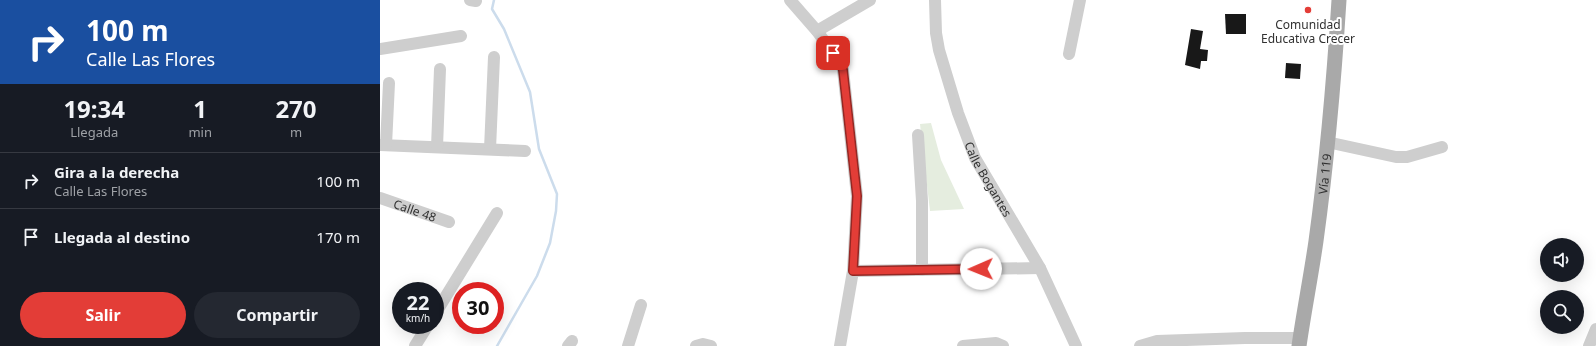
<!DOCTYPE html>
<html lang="es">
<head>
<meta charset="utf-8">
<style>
  body { margin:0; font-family:"Noto Sans",sans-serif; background:#242831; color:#f1f3f6; height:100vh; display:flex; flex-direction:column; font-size:15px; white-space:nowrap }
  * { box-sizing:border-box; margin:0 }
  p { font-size:13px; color:#9ea1a6 }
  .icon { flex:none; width:22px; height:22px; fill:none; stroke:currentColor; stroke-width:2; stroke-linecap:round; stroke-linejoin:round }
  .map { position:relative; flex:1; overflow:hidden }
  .details { display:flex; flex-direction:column; background:#171b24; width:380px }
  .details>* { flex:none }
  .banner { background:#1a4fa0; color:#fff; overflow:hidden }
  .fabs { position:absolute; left:1160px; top:238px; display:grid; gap:8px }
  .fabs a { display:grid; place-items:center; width:44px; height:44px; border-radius:50%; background:#171b24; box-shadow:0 4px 16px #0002; font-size:20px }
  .speed { position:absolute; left:12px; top:282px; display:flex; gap:8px; font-size:20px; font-weight:700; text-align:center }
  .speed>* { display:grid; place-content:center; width:52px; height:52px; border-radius:50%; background:#171b24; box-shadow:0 4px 16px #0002; line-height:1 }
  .speed small { font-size:10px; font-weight:400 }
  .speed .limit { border:6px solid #d22; background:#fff; color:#111 }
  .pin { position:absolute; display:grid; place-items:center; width:34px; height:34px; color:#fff; margin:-17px; border-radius:8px; box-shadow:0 2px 6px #0006 }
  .me { position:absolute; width:44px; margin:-22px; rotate:269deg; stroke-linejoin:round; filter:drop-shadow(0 0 3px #0008) }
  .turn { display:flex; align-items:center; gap:14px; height:84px; padding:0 20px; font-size:18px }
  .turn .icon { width:52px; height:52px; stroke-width:2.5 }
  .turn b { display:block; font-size:28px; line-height:34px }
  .eta { display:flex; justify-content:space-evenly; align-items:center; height:68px; text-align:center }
  .eta b { font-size:24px; font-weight:700; line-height:28px }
  .primary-button { display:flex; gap:8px; margin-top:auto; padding:8px 20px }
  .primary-button a { flex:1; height:46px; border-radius:24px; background:#e33d37; color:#fff; font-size:16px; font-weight:700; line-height:46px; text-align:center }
  .primary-button a+a { background:#242831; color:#f1f3f6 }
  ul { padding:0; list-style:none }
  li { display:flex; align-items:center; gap:12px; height:56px; padding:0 20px; border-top:1px solid #363941 }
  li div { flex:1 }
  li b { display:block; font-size:15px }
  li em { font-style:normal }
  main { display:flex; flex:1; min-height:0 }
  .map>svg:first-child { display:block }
</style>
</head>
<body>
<main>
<section class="details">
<div class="banner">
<div class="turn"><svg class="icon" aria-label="right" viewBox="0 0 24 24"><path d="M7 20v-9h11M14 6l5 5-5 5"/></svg><div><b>100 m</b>Calle Las Flores</div></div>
</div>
<div class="eta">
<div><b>19:34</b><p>Llegada</p></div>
<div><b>1</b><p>min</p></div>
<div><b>270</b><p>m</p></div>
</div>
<ul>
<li><svg class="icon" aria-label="right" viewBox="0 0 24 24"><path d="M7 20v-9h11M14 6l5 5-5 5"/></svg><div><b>Gira a la derecha</b><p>Calle Las Flores</p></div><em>100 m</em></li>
<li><svg class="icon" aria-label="arrive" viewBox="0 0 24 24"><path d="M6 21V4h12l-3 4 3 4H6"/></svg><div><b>Llegada al destino</b></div><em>170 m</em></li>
</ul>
<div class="primary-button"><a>Salir</a><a>Compartir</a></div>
</section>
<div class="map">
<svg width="1216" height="346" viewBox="0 0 1216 346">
  <rect width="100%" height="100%" fill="#fff"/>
  <path fill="#e5eddf" d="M 551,123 L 561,160 L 584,209 L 550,211 L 540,124 Z"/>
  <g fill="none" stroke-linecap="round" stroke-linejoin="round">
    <path stroke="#ccdcec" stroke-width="2.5" d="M 114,0 L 112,9 L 124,29 L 150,92 L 159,149 L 177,194 L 176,211 L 170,243 L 157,276 L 117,346"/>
  </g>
  <g fill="#181818">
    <path d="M 845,14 L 866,14 L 866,34 L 846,34 Z"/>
    <path d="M 811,29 L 823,31 L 820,49 L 828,50 L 827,61 L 821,61 L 820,69 L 805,65 Z"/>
    <path d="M 906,63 L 921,64 L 920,79 L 905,78 Z"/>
  </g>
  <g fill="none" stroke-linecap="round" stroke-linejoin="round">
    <g stroke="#cecece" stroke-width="12">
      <path d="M 90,0 L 96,1"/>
      <path d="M 410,0 L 437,31 L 461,64 L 463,70 L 477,196 L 473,271 L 460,346"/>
      <path id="s1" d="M 555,0 L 556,33 L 559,50 L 578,113 L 595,158 L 660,268 L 696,346"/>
      <path d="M 437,31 L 490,0"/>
      <path d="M 0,49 L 81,36"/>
      <path d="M 689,54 L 700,0"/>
      <path d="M 538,135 L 542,201 L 542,270"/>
      <path d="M 947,142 L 1016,157 L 1027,157 L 1062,147"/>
      <path d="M 0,145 L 145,151"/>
      <path d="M 6,145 L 9,83"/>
      <path d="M 57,147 L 60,69"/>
      <path d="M 110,149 L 114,57"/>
      <path id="s2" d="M 0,198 L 69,222"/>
      <path d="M 473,271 L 660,268"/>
      <path d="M 55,314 L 117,213"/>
      <path d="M 35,346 L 48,325"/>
      <path d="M 188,346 L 192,341"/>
      <path d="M 248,346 L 261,305"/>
      <path d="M 316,346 L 323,344 L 331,346"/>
      <path d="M 583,346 L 616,343 L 623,346"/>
      <path d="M 760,346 L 777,341 L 865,338 L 920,338"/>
      <path d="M 1209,346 L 1216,329"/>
    </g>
    <path stroke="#a9a9a9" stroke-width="15" id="s3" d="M 919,346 C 924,311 931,276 936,241 C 947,161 954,80 959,0"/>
  </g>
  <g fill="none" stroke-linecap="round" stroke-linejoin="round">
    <defs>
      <path id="route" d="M 453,53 L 461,64 L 463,70 L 477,196 L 473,271 L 601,269"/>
    </defs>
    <use href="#route" stroke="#942824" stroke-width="10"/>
    <use href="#route" stroke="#e33d37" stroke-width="7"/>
  </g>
  <circle fill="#e33d37" stroke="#fff" stroke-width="1.5" cx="928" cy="10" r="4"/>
  <g text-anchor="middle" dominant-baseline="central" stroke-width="4" stroke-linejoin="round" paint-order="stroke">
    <g font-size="12" fill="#313131" stroke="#fff">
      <text x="928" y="24">Comunidad<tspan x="928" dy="14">Educativa Crecer</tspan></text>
    </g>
    <g font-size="12" fill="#313131" stroke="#fff">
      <text stroke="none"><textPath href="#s3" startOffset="174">Vía 119</textPath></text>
      <text stroke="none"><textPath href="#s1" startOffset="189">Calle Bogantes</textPath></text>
      <text stroke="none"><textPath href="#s2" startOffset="37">Calle 48</textPath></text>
    </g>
  </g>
</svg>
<div class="fabs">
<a><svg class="icon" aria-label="sound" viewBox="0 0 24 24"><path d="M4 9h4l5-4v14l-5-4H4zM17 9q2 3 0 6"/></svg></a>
<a><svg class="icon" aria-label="search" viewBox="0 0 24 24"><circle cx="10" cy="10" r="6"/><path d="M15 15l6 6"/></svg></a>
</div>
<div class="speed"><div>22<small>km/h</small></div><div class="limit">30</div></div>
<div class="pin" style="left:453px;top:53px;background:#d93025"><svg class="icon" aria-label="arrive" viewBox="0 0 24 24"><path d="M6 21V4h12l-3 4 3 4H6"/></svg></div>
<svg class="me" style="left:601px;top:269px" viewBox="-20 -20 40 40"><circle r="19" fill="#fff"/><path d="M0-13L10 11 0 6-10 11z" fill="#e33d37"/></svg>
</div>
</main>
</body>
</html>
